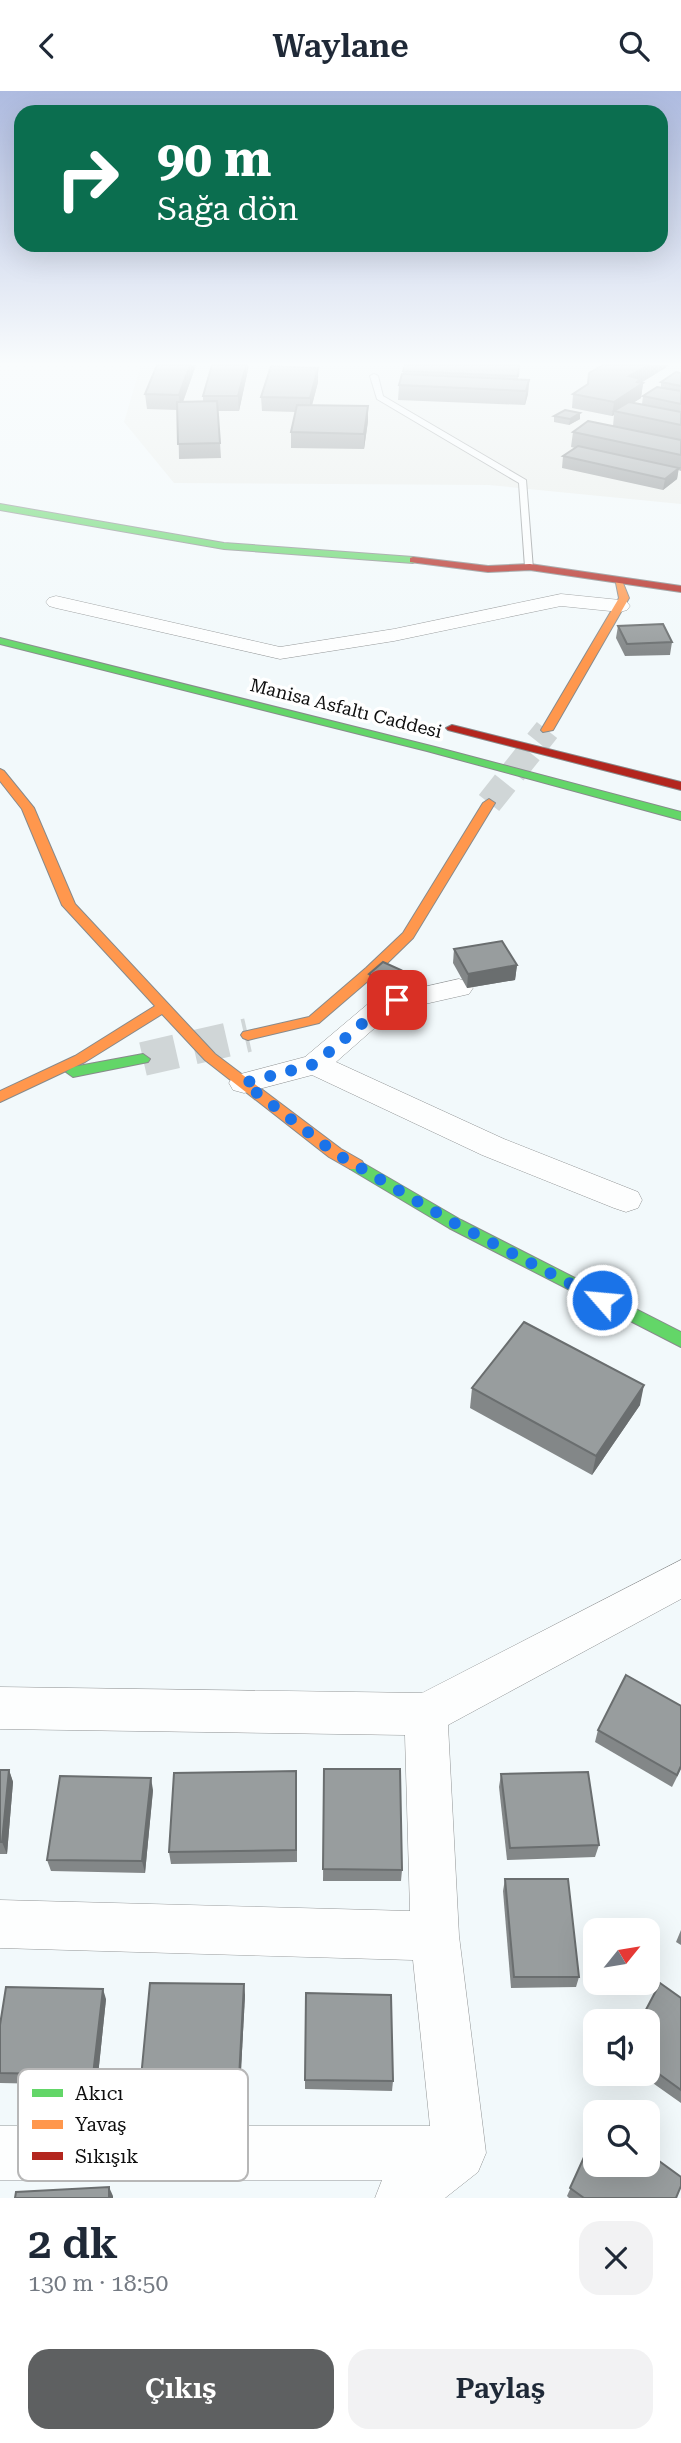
<!DOCTYPE html>
<html lang="tr">
<head>
<meta charset="utf-8">
<style>
  body { margin:0; font-family:"Roboto Serif",serif; background:#f2f2f3; color:#1f2937; height:100vh; display:flex; flex-direction:column; font-size:26px; white-space:nowrap }
  * { box-sizing:border-box; margin:0 }
  p { font-size:23px; color:#747a83 }
  .icon { flex:none; width:38px; height:38px; fill:none; stroke:currentColor; stroke-width:2; stroke-linecap:round; stroke-linejoin:round }
  .map { position:relative; height:2107px; overflow:hidden }
  .drawer { display:flex; flex-direction:column; background:#fff; flex:1 }
  .drawer>* { flex:none }
  .guide { position:absolute; left:14px; top:14px; width:654px; height:147px; border-radius:21px; box-shadow:0 7px 28px #0002; background:#0b6e4f; color:#fff; overflow:hidden }
  .needle { width:46px; rotate:60deg }
  .tools { position:absolute; left:583px; top:1827px; display:grid; gap:14px }
  .tools a { display:grid; place-items:center; width:77px; height:77px; border-radius:14px; background:#fff; box-shadow:0 7px 28px #0002; font-size:35px }
  .pin { position:absolute; display:grid; place-items:center; width:60px; height:60px; color:#fff; margin:-30px; border-radius:14px; box-shadow:0 4px 10px #0006 }
  .me { position:absolute; width:77px; margin:-38px; rotate:297deg; stroke-linejoin:round; filter:drop-shadow(0 0 5px #0008) }
  .turn { display:flex; align-items:center; gap:24px; height:147px; padding:0 28px; font-size:32px }
  .turn .icon { width:91px; height:91px; stroke-width:2.5 }
  .turn b { display:block; font-size:49px; line-height:60px }
  .round { display:grid; place-items:center; flex:none; width:74px; height:74px; border-radius:21px; background:#f2f2f3 }
  .head { display:flex; align-items:center; justify-content:space-between; height:119px; padding:0 28px }
  h1 { font-size:42px; font-weight:600; line-height:52px }
  .cta { display:flex; gap:14px; margin-top:auto; padding:14px 28px }
  .cta a { flex:1; height:80px; border-radius:21px; background:#5e6061; color:#fff; font-size:28px; font-weight:600; line-height:80px; text-align:center }
  .cta a+a { background:#f2f2f3; color:#1f2937 }
  header { display:flex; justify-content:space-between; align-items:center; height:91px; padding:0 28px; background:#fff; font-size:32px; font-weight:600 }
  .map>svg:first-child { display:block }
</style>
</head>
<body>
<header><svg class="icon" aria-label="back" viewBox="0 0 24 24"><path d="M15 5l-7 7 7 7"/></svg>Waylane<svg class="icon" aria-label="search" viewBox="0 0 24 24"><circle cx="10" cy="10" r="6"/><path d="M15 15l6 6"/></svg></header>
<div class="map">
<svg width="681" height="2107" viewBox="0 0 681 2107">
  <rect width="100%" height="100%" fill="#f2f9fb"/>
  <path fill="#eaede9" d="M 141,274 L 681,274 L 681,413 L 489,394 L 174,392 L 124,331 Z"/>
  <g fill="none" stroke-linecap="round" stroke-linejoin="round">
    <path stroke="#d0d6d7" stroke-width="26" stroke-dasharray="26 13" stroke-linecap="butt" d="M 489,712 L 547,639"/>
    <path stroke="#d0d6d7" stroke-width="34" stroke-dasharray="34 18" stroke-linecap="butt" d="M 143,968 L 248,944"/>
    <defs>
      <path id="lane" d="M 374,283 L 378,285 L 383,305 L 526,389 L 533,478 L 525,476 L 519,392 L 377,308 L 370,285 Z"/>
      <g id="street">
        <path d="M 561,503 L 620,509 L 627,511 L 630,515 L 627,519 L 620,521 L 561,515 L 394,550 L 280,568 L 56,517 L 49,515 L 46,511 L 49,507 L 56,505 L 280,556 L 394,538 Z"/>
        <path d="M 459,888 L 469,891 L 473,897 L 469,903 L 394,920 L 336,971 L 504,1048 L 638,1101 L 642,1109 L 638,1117 L 626,1121 L 614,1117 L 482,1064 L 312,984 L 244,1002 L 233,999 L 229,992 L 233,985 L 305,966 L 375,907 Z"/>
        <path d="M 681,1469 L 681,1508 L 448,1634 L 459,1845 L 486,2062 L 478,2081 L 445,2107 L 375,2107 L 382,2089 L 0,2089 L 0,2035 L 430,2035 L 413,1869 L 0,1857 L 0,1809 L 410,1820 L 405,1644 L 0,1638 L 0,1596 L 422,1602 Z"/>
      </g>
      <g id="fast">
        <path d="M 0,413 L 224,452 L 413,466 L 418,469 L 413,472 L 224,458 L 0,419 Z"/>
        <path d="M 0,547 L 435,656 L 681,721 L 681,729 L 427,660 L 0,553 Z"/>
        <path d="M 143,963 L 150,968 L 148,971 L 73,986 L 66,981 L 73,976 Z"/>
        <path d="M 356,1068 L 461,1129 L 681,1241 L 681,1256 L 449,1137 L 350,1078 L 348,1074 Z"/>
      </g>
      <g id="slow">
        <path d="M 615,487 L 621,487 L 629,507 L 553,639 L 543,641 L 541,639 L 619,507 Z"/>
        <path d="M 0,678 L 4,680 L 34,717 L 75,813 L 215,963 L 341,1058 L 362,1070 L 364,1074 L 362,1078 L 350,1078 L 329,1066 L 205,969 L 162,923 L 85,971 L 0,1011 L 0,1000 L 75,965 L 155,915 L 62,814 L 22,718 L 0,690 Z"/>
        <path d="M 489,708 L 495,712 L 413,847 L 376,883 L 319,932 L 248,949 L 243,947 L 241,944 L 243,941 L 309,926 L 366,877 L 403,842 L 483,712 Z"/>
      </g>
      <g id="jam">
        <path d="M 413,466 L 488,475 L 530,473 L 681,495 L 681,501 L 530,479 L 488,481 L 410,471 L 410,467 Z"/>
        <path d="M 452,634 L 681,691 L 681,699 L 448,639 L 446,637 Z"/>
      </g>
    </defs>
    <use href="#lane" stroke="#919495" stroke-width="2"/>
    <use href="#street" stroke="#919495" stroke-width="1"/>
    <use href="#fast" stroke="#878a8b" stroke-width="2"/>
    <use href="#slow" stroke="#878a8b" stroke-width="2"/>
    <use href="#jam" stroke="#878a8b" stroke-width="2"/>
    <use href="#lane" fill="#fdfefe" fill-rule="evenodd"/>
    <use href="#street" fill="#fdfefe" fill-rule="evenodd"/>
    <use href="#fast" fill="#63d668" fill-rule="evenodd"/>
    <use href="#slow" fill="#ff974d" fill-rule="evenodd"/>
    <use href="#jam" fill="#b3261e" fill-rule="evenodd"/>
  </g>
  <g fill="#838788">
    <path d="M 196,274 L 183,311 L 203,311 L 203,305 L 249,274 L 239,320 L 218,320 L 221,367 L 179,368 L 178,319 L 147,318 L 145,303 Z"/>
    <path d="M 519,274 L 518,288 L 529,289 L 528,303 L 525,314 L 398,309 L 399,294 L 403,283 L 403,280 Z"/>
    <path d="M 603,274 L 670,274 L 641,292 L 643,292 L 641,307 L 633,312 L 642,313 L 643,305 L 661,296 L 661,291 L 681,282 L 681,380 L 678,379 L 677,388 L 663,399 L 562,377 L 563,365 L 575,357 L 571,356 L 573,341 L 613,335 L 614,324 L 612,325 L 572,317 L 573,303 L 588,293 Z"/>
    <path d="M 318,291 L 312,314 L 368,315 L 368,330 L 364,358 L 291,357 L 291,341 L 295,321 L 262,320 L 261,306 Z"/>
    <path d="M 580,322 L 580,328 L 569,334 L 554,331 L 554,325 Z"/>
    <path d="M 618,535 L 672,551 L 670,564 L 625,565 L 616,547 Z"/>
    <path d="M 454,858 L 517,874 L 515,889 L 467,897 L 453,872 Z"/>
    <path d="M 369,883 L 401,887 L 387,899 L 369,891 Z"/>
    <path d="M 472,1297 L 640,1314 L 592,1384 L 470,1317 Z"/>
    <path d="M 598,1639 L 681,1678 L 672,1696 L 595,1651 Z"/>
    <path d="M 324,1678 L 402,1779 L 401,1790 L 323,1790 Z"/>
    <path d="M 0,1679 L 9,1679 L 13,1691 L 7,1763 L 0,1763 Z"/>
    <path d="M 501,1683 L 599,1754 L 595,1766 L 507,1769 L 499,1696 Z"/>
    <path d="M 297,1693 L 297,1771 L 171,1773 L 169,1761 Z"/>
    <path d="M 153,1699 L 145,1782 L 51,1780 L 47,1769 Z"/>
    <path d="M 505,1788 L 579,1886 L 576,1896 L 511,1897 L 503,1800 Z"/>
    <path d="M 681,1839 L 681,1854 L 676,1851 Z"/>
    <path d="M 245,1904 L 240,1998 L 144,1997 L 141,1987 Z"/>
    <path d="M 681,1907 L 681,2012 L 640,1983 L 648,1983 L 648,1930 Z"/>
    <path d="M 106,1908 L 97,1994 L 0,1992 L 0,1934 Z"/>
    <path d="M 305,1989 L 393,1990 L 392,2000 L 305,1998 Z"/>
    <path d="M 595,2042 L 676,2107 L 569,2107 L 567,2105 Z"/>
  </g>
  <g fill="#6a6e6f">
    <path d="M 190,274 L 196,274 L 180,319 L 179,304 Z"/>
    <path d="M 246,274 L 249,274 L 239,320 L 238,305 Z"/>
    <path d="M 649,274 L 670,274 L 640,292 L 643,292 L 641,307 L 618,321 L 614,320 L 614,324 L 612,325 L 614,311 L 629,285 Z"/>
    <path d="M 318,277 L 318,291 L 310,322 L 310,307 Z"/>
    <path d="M 529,289 L 528,303 L 525,314 L 526,300 Z"/>
    <path d="M 368,315 L 368,330 L 364,358 L 364,343 Z"/>
    <path d="M 580,322 L 580,328 L 569,334 L 570,328 Z"/>
    <path d="M 679,377 L 677,388 L 663,399 L 665,388 Z"/>
    <path d="M 517,874 L 515,889 L 467,897 L 468,883 Z"/>
    <path d="M 401,879 L 401,887 L 387,899 L 388,892 Z"/>
    <path d="M 644,1294 L 640,1314 L 592,1384 L 596,1365 Z"/>
    <path d="M 9,1679 L 13,1691 L 7,1763 L 2,1751 Z"/>
    <path d="M 151,1687 L 153,1699 L 145,1782 L 142,1770 Z"/>
    <path d="M 244,1893 L 245,1904 L 240,1998 L 239,1988 Z"/>
    <path d="M 103,1898 L 106,1908 L 97,1994 L 93,1984 Z"/>
    <path d="M 109,2096 L 113,2105 L 113,2107 L 109,2107 Z"/>
  </g>
  <g fill="#989d9e" stroke="#6a6e6f" stroke-width="2">
    <path d="M 157,274 L 190,274 L 179,304 L 145,303 Z"/>
    <path d="M 212,274 L 246,274 L 238,305 L 203,305 Z"/>
    <path d="M 405,274 L 519,274 L 518,285 L 403,280 Z"/>
    <path d="M 603,274 L 649,274 L 629,285 L 640,288 L 637,291 L 643,292 L 614,311 L 573,303 L 588,293 L 589,282 Z"/>
    <path d="M 271,275 L 318,277 L 310,307 L 261,306 Z"/>
    <path d="M 676,281 L 681,282 L 681,295 L 661,291 Z"/>
    <path d="M 402,283 L 529,289 L 526,300 L 399,294 Z"/>
    <path d="M 657,296 L 681,300 L 681,313 L 643,305 Z"/>
    <path d="M 217,310 L 220,352 L 178,353 L 177,311 Z"/>
    <path d="M 629,311 L 681,321 L 681,334 L 614,320 Z"/>
    <path d="M 297,314 L 368,315 L 364,343 L 291,341 Z"/>
    <path d="M 565,319 L 580,322 L 570,328 L 554,325 Z"/>
    <path d="M 588,330 L 681,349 L 681,364 L 573,341 Z"/>
    <path d="M 578,355 L 679,377 L 665,388 L 563,365 Z"/>
    <path d="M 663,533 L 672,551 L 627,553 L 618,535 Z"/>
    <path d="M 502,850 L 517,874 L 468,883 L 454,858 Z"/>
    <path d="M 383,871 L 401,879 L 388,892 L 369,883 Z"/>
    <path d="M 524,1231 L 644,1294 L 596,1365 L 472,1297 Z"/>
    <path d="M 626,1584 L 681,1615 L 681,1675 L 677,1684 L 598,1639 Z"/>
    <path d="M 324,1678 L 400,1678 L 402,1779 L 323,1778 Z"/>
    <path d="M 0,1679 L 9,1679 L 2,1751 L 0,1751 Z"/>
    <path d="M 296,1680 L 296,1759 L 169,1761 L 174,1682 Z"/>
    <path d="M 588,1681 L 599,1754 L 510,1757 L 501,1683 Z"/>
    <path d="M 60,1685 L 151,1687 L 142,1770 L 47,1769 Z"/>
    <path d="M 505,1788 L 568,1788 L 579,1886 L 514,1886 Z"/>
    <path d="M 150,1892 L 244,1893 L 239,1988 L 141,1987 Z"/>
    <path d="M 660,1892 L 681,1907 L 681,1999 L 648,1975 L 648,1930 L 640,1930 Z"/>
    <path d="M 6,1896 L 103,1898 L 93,1984 L 0,1982 L 0,1934 Z"/>
    <path d="M 306,1902 L 391,1904 L 393,1990 L 305,1989 Z"/>
    <path d="M 595,2042 L 595,2074 L 648,2074 L 648,2062 L 681,2086 L 681,2095 L 676,2107 L 584,2107 L 570,2097 Z"/>
    <path d="M 109,2096 L 109,2107 L 15,2107 L 16,2101 Z"/>
  </g>
  <linearGradient id="sky" x2="0" y2="1"><stop stop-color="#aebbe0"/><stop offset="0.48" stop-color="#f9fcfd"/><stop offset="1" stop-color="#f9fcfd" stop-opacity="0"/></linearGradient>
  <rect width="681" height="569" fill="url(#sky)"/>
  <g fill="none" stroke-linecap="round" stroke-linejoin="round">
    <path stroke="#1a73e8" stroke-width="12" stroke-dasharray="0 21.6" d="M 397,909 L 385,913 L 315,973 L 244,992 L 335,1062 L 456,1133 L 602,1209"/>
  </g>
  <g text-anchor="middle" dominant-baseline="central" stroke-width="7" stroke-linejoin="round" paint-order="stroke">
    <g font-size="18" fill="#0e0e0e" stroke="#fff">
      <text transform="translate(346 617) rotate(14)">Manisa Asfaltı Caddesi</text>
    </g>
  </g>
  <rect x="18" y="1978" width="230" height="112" rx="10" fill="#fff" stroke="#b7b7b7" stroke-width="2"/>
  <rect x="32" y="1998" width="31" height="8" fill="#63d668"/>
  <rect x="32" y="2029" width="31" height="9" fill="#ff974d"/>
  <rect x="32" y="2061" width="31" height="8" fill="#b3261e"/>
  <g font-size="19" fill="#0e0e0e">
    <text x="75" y="2009">Akıcı</text>
    <text x="75" y="2040">Yavaş</text>
    <text x="75" y="2072">Sıkışık</text>
  </g>
</svg>
<div class="tools">
<a><svg class="needle" viewBox="-14 -14 28 28"><path d="M0-13l5 13h-10z" fill="#e53935"/><path d="M0 13l5-13h-10z" fill="#747a83"/></svg></a>
<a><svg class="icon" aria-label="sound" viewBox="0 0 24 24"><path d="M4 9h4l5-4v14l-5-4H4zM17 9q2 3 0 6"/></svg></a>
<a><svg class="icon" aria-label="search" viewBox="0 0 24 24"><circle cx="10" cy="10" r="6"/><path d="M15 15l6 6"/></svg></a>
</div>
<div class="pin" style="left:397px;top:909px;background:#d93025"><svg class="icon" aria-label="arrive" viewBox="0 0 24 24"><path d="M6 21V4h12l-3 4 3 4H6"/></svg></div>
<svg class="me" style="left:602px;top:1209px" viewBox="-20 -20 40 40"><circle r="17" fill="#1a73e8" stroke="#fff" stroke-width="3"/><path d="M0-11L8 9 0 5-8 9z" fill="#fff"/></svg>
<div class="guide">
<div class="turn"><svg class="icon" aria-label="right" viewBox="0 0 24 24"><path d="M7 20v-9h11M14 6l5 5-5 5"/></svg><div><b>90 m</b>Sağa dön</div></div>
</div>
</div>
<section class="drawer">
<div class="head"><div><h1>2 dk</h1><p>130 m · 18:50</p></div><a class="round"><svg class="icon" aria-label="close" viewBox="0 0 24 24"><path d="M6 6l12 12M18 6L6 18"/></svg></a></div>
<div class="cta"><a>Çıkış</a><a>Paylaş</a></div>
</section>
</body>
</html>
